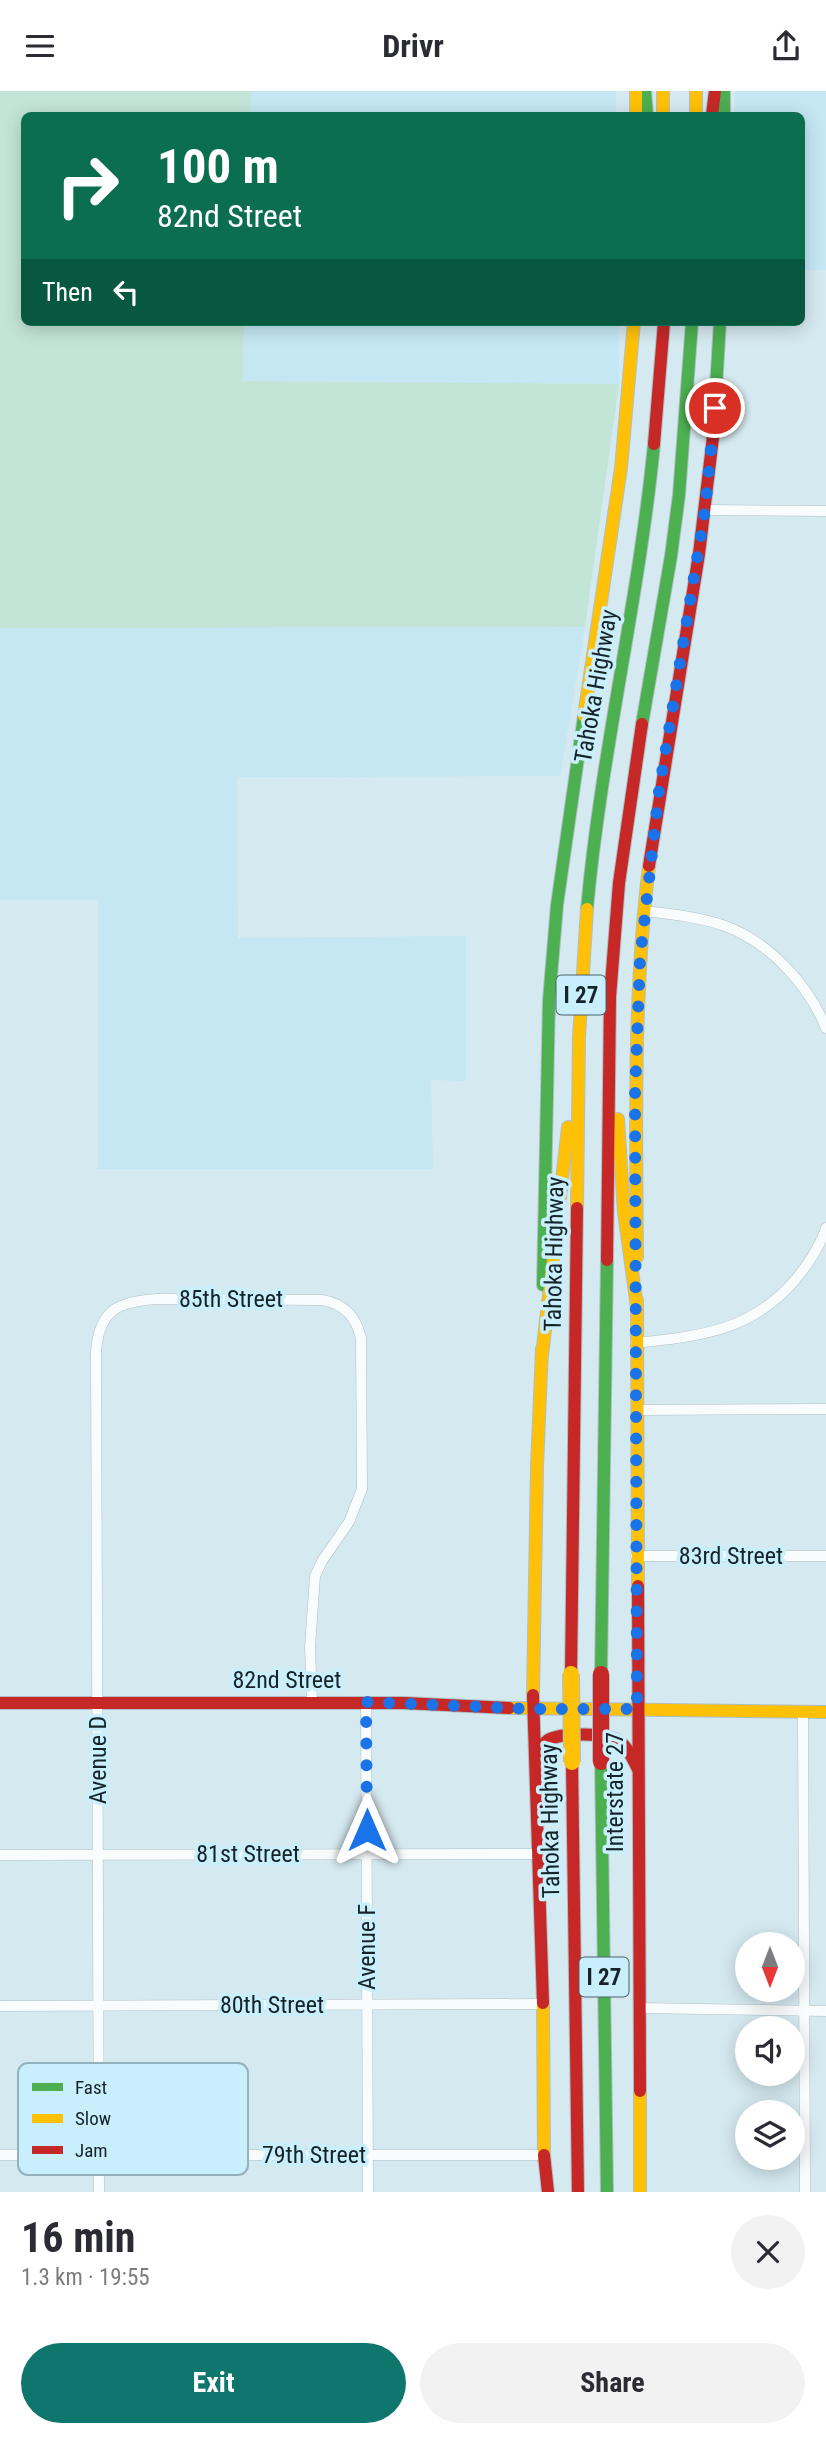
<!DOCTYPE html>
<html lang="en">
<head>
<meta charset="utf-8">
<style>
  body { margin:0; font-family:"Roboto Condensed",sans-serif; background:#f2f2f3; color:#2b2b33; height:100vh; display:flex; flex-direction:column; font-size:26px; white-space:nowrap }
  * { box-sizing:border-box; margin:0 }
  p { font-size:23px; color:#7c7c81 }
  .icon { flex:none; width:38px; height:38px; fill:none; stroke:currentColor; stroke-width:2; stroke-linecap:round; stroke-linejoin:round }
  .map { position:relative; height:2101px; overflow:hidden }
  .panel { display:flex; flex-direction:column; background:#fff; flex:1 }
  .panel>* { flex:none }
  .top-card { position:absolute; left:21px; top:21px; width:784px; height:214px; border-radius:10px; box-shadow:0 4px 18px #0003; background:#0b6e4f; color:#fff; overflow:hidden }
  .needle { width:46px; rotate:180deg }
  .fabs { position:absolute; left:735px; top:1841px; display:grid; gap:14px }
  .fabs a { display:grid; place-items:center; width:70px; height:70px; border-radius:50%; background:#fff; box-shadow:0 4px 18px #0003; font-size:35px }
  .pin { position:absolute; display:grid; place-items:center; width:60px; height:60px; color:#fff; margin:-30px; border:4px solid #fff; border-radius:50%; box-shadow:0 2px 7px #0007 }
  .me { position:absolute; width:77px; margin:-38px; rotate:0deg; stroke-linejoin:round; filter:drop-shadow(0 0 5px #0008) }
  .turn { display:flex; align-items:center; gap:24px; height:147px; padding:0 21px; font-size:32px }
  .turn .icon { width:91px; height:91px; stroke-width:2.5 }
  .turn b { display:block; font-size:49px; line-height:60px }
  .then { display:flex; align-items:center; height:66px; padding:0 21px; background:#0003; gap:14px; font-size:26px }
  .round { display:grid; place-items:center; flex:none; width:74px; height:74px; border-radius:37px; background:#f2f2f3 }
  .headline { display:flex; align-items:center; justify-content:space-between; height:119px; padding:0 21px }
  h1 { font-size:42px; font-weight:700; line-height:52px }
  .action { display:flex; gap:14px; margin-top:auto; padding:14px 21px }
  .action a { flex:1; height:80px; border-radius:42px; background:#0f766e; color:#fff; font-size:28px; font-weight:700; line-height:80px; text-align:center }
  .action a+a { background:#f2f2f3; color:#2b2b33 }
  header { display:flex; justify-content:space-between; align-items:center; height:91px; padding:0 21px; background:#fff; font-size:32px; font-weight:700 }
  .map>svg:first-child { display:block }
</style>
</head>
<body>
<header><svg class="icon" aria-label="menu" viewBox="0 0 24 24"><path d="M4 6h16M4 12h16M4 18h16"/></svg>Drivr<svg class="icon" aria-label="share" viewBox="0 0 24 24"><path d="M12 15V3M7 8l5-5 5 5M5 13v7h14v-7"/></svg></header>
<div class="map">
<svg width="826" height="2101" viewBox="0 0 826 2101">
  <rect width="100%" height="100%" fill="#d5e9f0"/>
  <g fill="#c4e7f3">
    <rect x="249" y="0" width="367" height="24"/>
    <path d="M 735,0 L 826,0 L 826,179 L 802,179 L 802,24 L 735,24 Z"/>
    <path d="M 244,231 L 618,231 L 619,293 L 243,290 Z"/>
    <path d="M 0,536 L 585,536 L 560,685 L 237,686 L 238,847 L 466,845 L 466,990 L 431,989 L 433,1078 L 98,1078 L 98,809 L 0,809 Z"/>
  </g>
  <path fill="#c3e5d7" d="M 0,0 L 251,0 L 251,24 L 24,24 L 24,231 L 244,231 L 243,290 L 619,293 L 585,536 L 0,537 Z"/>
  <g fill="none" stroke-linecap="round" stroke-linejoin="round">
    <defs>
      <g id="street">
        <path d="M 705,419 L 826,420"/>
        <path d="M 644,820 C 670,823 700,826 725,835 C 769,851 808,893 826,937"/>
        <path d="M 636,1252 C 701,1245 752,1240 796,1188 C 808,1173 820,1156 826,1137"/>
        <path d="M 637,1319 L 826,1318"/>
        <path d="M 636,1465 L 826,1465"/>
        <path d="M 366,1611 L 368,2101"/>
        <path d="M 803,1621 L 805,2101"/>
        <path d="M 0,1764 L 538,1763"/>
        <path d="M 0,1915 L 543,1913"/>
        <path d="M 639,1917 L 826,1920"/>
        <path d="M 0,2064 L 544,2064"/>
        <path d="M 99,2101 L 96,1261 C 99,1219 118,1210 158,1208 L 322,1209 C 345,1213 356,1226 361,1247 L 362,1398 L 349,1431 L 322,1470 L 315,1485 L 310,1556 L 312,1611"/>
      </g>
      <g id="fast">
        <path d="M 645,0 L 647,24"/>
        <path d="M 724,0 L 724,24"/>
        <path d="M 713,346 L 720,231"/>
        <path d="M 642,633 L 671,465 L 679,404 L 692,231"/>
        <path d="M 587,818 C 601,662 639,509 654,353"/>
        <path d="M 543,1194 L 549,909 L 557,814 L 584,625"/>
        <path d="M 601,1583 L 607,1169"/>
        <path d="M 601,1671 L 607,2101"/>
      </g>
      <g id="slow">
        <path d="M 636,0 L 636,24"/>
        <path d="M 663,0 L 663,24"/>
        <path d="M 696,0 L 696,24"/>
        <path d="M 584,625 L 621,377 L 634,231"/>
        <path d="M 618,1028 L 624,1121 L 637,1216"/>
        <path d="M 577,1117 L 579,946 L 587,818"/>
        <path d="M 637,1166 C 636,1035 633,905 649,775"/>
        <path d="M 637,1209 L 638,1495"/>
        <path d="M 542,1265 L 568,1036"/>
        <path d="M 533,1604 L 537,1375 L 542,1258"/>
        <path d="M 509,1617 L 826,1621"/>
        <path d="M 543,1912 L 544,2069"/>
        <path d="M 640,2000 L 640,2101"/>
      </g>
      <g id="jam">
        <path d="M 712,24 L 715,0"/>
        <path d="M 654,353 L 664,231"/>
        <path d="M 649,775 L 699,463 L 713,346"/>
        <path d="M 607,1169 L 610,906 L 619,792 L 642,633"/>
        <path d="M 638,1495 L 640,2000"/>
        <path d="M 571,1583 L 577,1117"/>
        <path d="M 533,1604 L 543,1912"/>
        <path d="M 0,1612 L 404,1612 L 509,1617"/>
        <path d="M 536,1667 C 539,1660 542,1653 548,1649 C 562,1641 607,1642 619,1650 C 629,1657 633,1669 638,1678"/>
        <path d="M 572,1671 L 578,2101"/>
        <path d="M 544,2064 L 548,2101"/>
      </g>
    </defs>
    <use href="#street" stroke="#afbfc5" stroke-width="11"/>
    <use href="#fast" stroke="#afbfc5" stroke-width="14"/>
    <use href="#slow" stroke="#afbfc5" stroke-width="14"/>
    <use href="#jam" stroke="#afbfc5" stroke-width="14"/>
    <use href="#street" stroke="#f9fcfd" stroke-width="10"/>
    <use href="#fast" stroke="#4caf50" stroke-width="12"/>
    <use href="#slow" stroke="#ffc107" stroke-width="12"/>
    <use href="#jam" stroke="#c62828" stroke-width="12"/>
    <defs>
      <path id="slow-bridge" d="M 571,1583 L 572,1671"/>
      <path id="jam-bridge" d="M 601,1583 L 601,1671"/>
    </defs>
    <use href="#slow-bridge" stroke="#afbfc5" stroke-width="18" stroke-linecap="butt"/>
    <use href="#jam-bridge" stroke="#afbfc5" stroke-width="18" stroke-linecap="butt"/>
    <use href="#slow-bridge" stroke="#ffc107" stroke-width="16"/>
    <use href="#jam-bridge" stroke="#c62828" stroke-width="16"/>
  </g>
  <g fill="none" stroke-linecap="round" stroke-linejoin="round">
    <path stroke="#1a73e8" stroke-width="12" stroke-dasharray="0 21.6" d="M 367,1739 L 366,1611 L 533,1618 L 637,1618 L 635,1004 L 640,868 L 659,700 L 705,419 L 715,317"/>
  </g>
  <g text-anchor="middle" dominant-baseline="central" stroke-width="7" stroke-linejoin="round" paint-order="stroke">
    <g fill="#c9effc" stroke="#4c6168" stroke-width="2">
      <rect x="556.5" y="884.5" width="49" height="39" rx="5"/>
      <rect x="579.5" y="1866.5" width="49" height="39" rx="5"/>
    </g>
    <g font-size="23" font-weight="bold" fill="#162429">
      <text x="581" y="904">I 27</text>
      <text x="604" y="1886">I 27</text>
    </g>
    <g font-size="24" fill="#162429" stroke="#c9effc">
      <text transform="translate(596 595) rotate(-80)">Tahoka Highway</text>
      <text transform="translate(554 1163) rotate(-89)">Tahoka Highway</text>
      <text x="231" y="1208">85th Street</text>
      <text x="731" y="1465">83rd Street</text>
      <text x="287" y="1589">82nd Street</text>
      <text transform="translate(98 1669) rotate(-90)">Avenue D</text>
      <text transform="translate(615 1701) rotate(-90)">Interstate 27</text>
      <text transform="translate(550 1730) rotate(-91)">Tahoka Highway</text>
      <text x="248" y="1763">81st Street</text>
      <text transform="translate(367 1856) rotate(-90)">Avenue F</text>
      <text x="272" y="1914">80th Street</text>
      <text x="314" y="2064">79th Street</text>
    </g>
  </g>
  <rect x="18" y="1972" width="230" height="112" rx="10" fill="#c9effc" stroke="#93b2bd" stroke-width="2"/>
  <rect x="32" y="1992" width="31" height="8" fill="#4caf50"/>
  <rect x="32" y="2023" width="31" height="9" fill="#ffc107"/>
  <rect x="32" y="2055" width="31" height="8" fill="#c62828"/>
  <g font-size="19" fill="#162429">
    <text x="75" y="2003">Fast</text>
    <text x="75" y="2034">Slow</text>
    <text x="75" y="2066">Jam</text>
  </g>
</svg>
<div class="fabs">
<a><svg class="needle" viewBox="-14 -14 28 28"><path d="M0-13l5 13h-10z" fill="#e53935"/><path d="M0 13l5-13h-10z" fill="#7c7c81"/></svg></a>
<a><svg class="icon" aria-label="sound" viewBox="0 0 24 24"><path d="M4 9h4l5-4v14l-5-4H4zM17 9q2 3 0 6"/></svg></a>
<a><svg class="icon" aria-label="layers" viewBox="0 0 24 24"><path d="M12 4l9 5-9 5-9-5zM3 14l9 5 9-5"/></svg></a>
</div>
<div class="pin" style="left:715px;top:317px;background:#d93025"><svg class="icon" aria-label="arrive" viewBox="0 0 24 24"><path d="M6 21V4h12l-3 4 3 4H6"/></svg></div>
<svg class="me" style="left:367px;top:1739px" viewBox="-20 -20 40 40"><path d="M0-17L14 15 0 8-14 15z" fill="#1a73e8" stroke="#fff" stroke-width="4"/></svg>
<div class="top-card">
<div class="turn"><svg class="icon" aria-label="right" viewBox="0 0 24 24"><path d="M7 20v-9h11M14 6l5 5-5 5"/></svg><div><b>100 m</b>82nd Street</div></div>
<div class="then">Then<svg class="icon" aria-label="left" viewBox="0 0 24 24"><path d="M17 20v-9H6M10 6l-5 5 5 5"/></svg></div>
</div>
</div>
<section class="panel">
<div class="headline"><div><h1>16 min</h1><p>1.3 km · 19:55</p></div><a class="round"><svg class="icon" aria-label="close" viewBox="0 0 24 24"><path d="M6 6l12 12M18 6L6 18"/></svg></a></div>
<div class="action"><a>Exit</a><a>Share</a></div>
</section>
</body>
</html>
